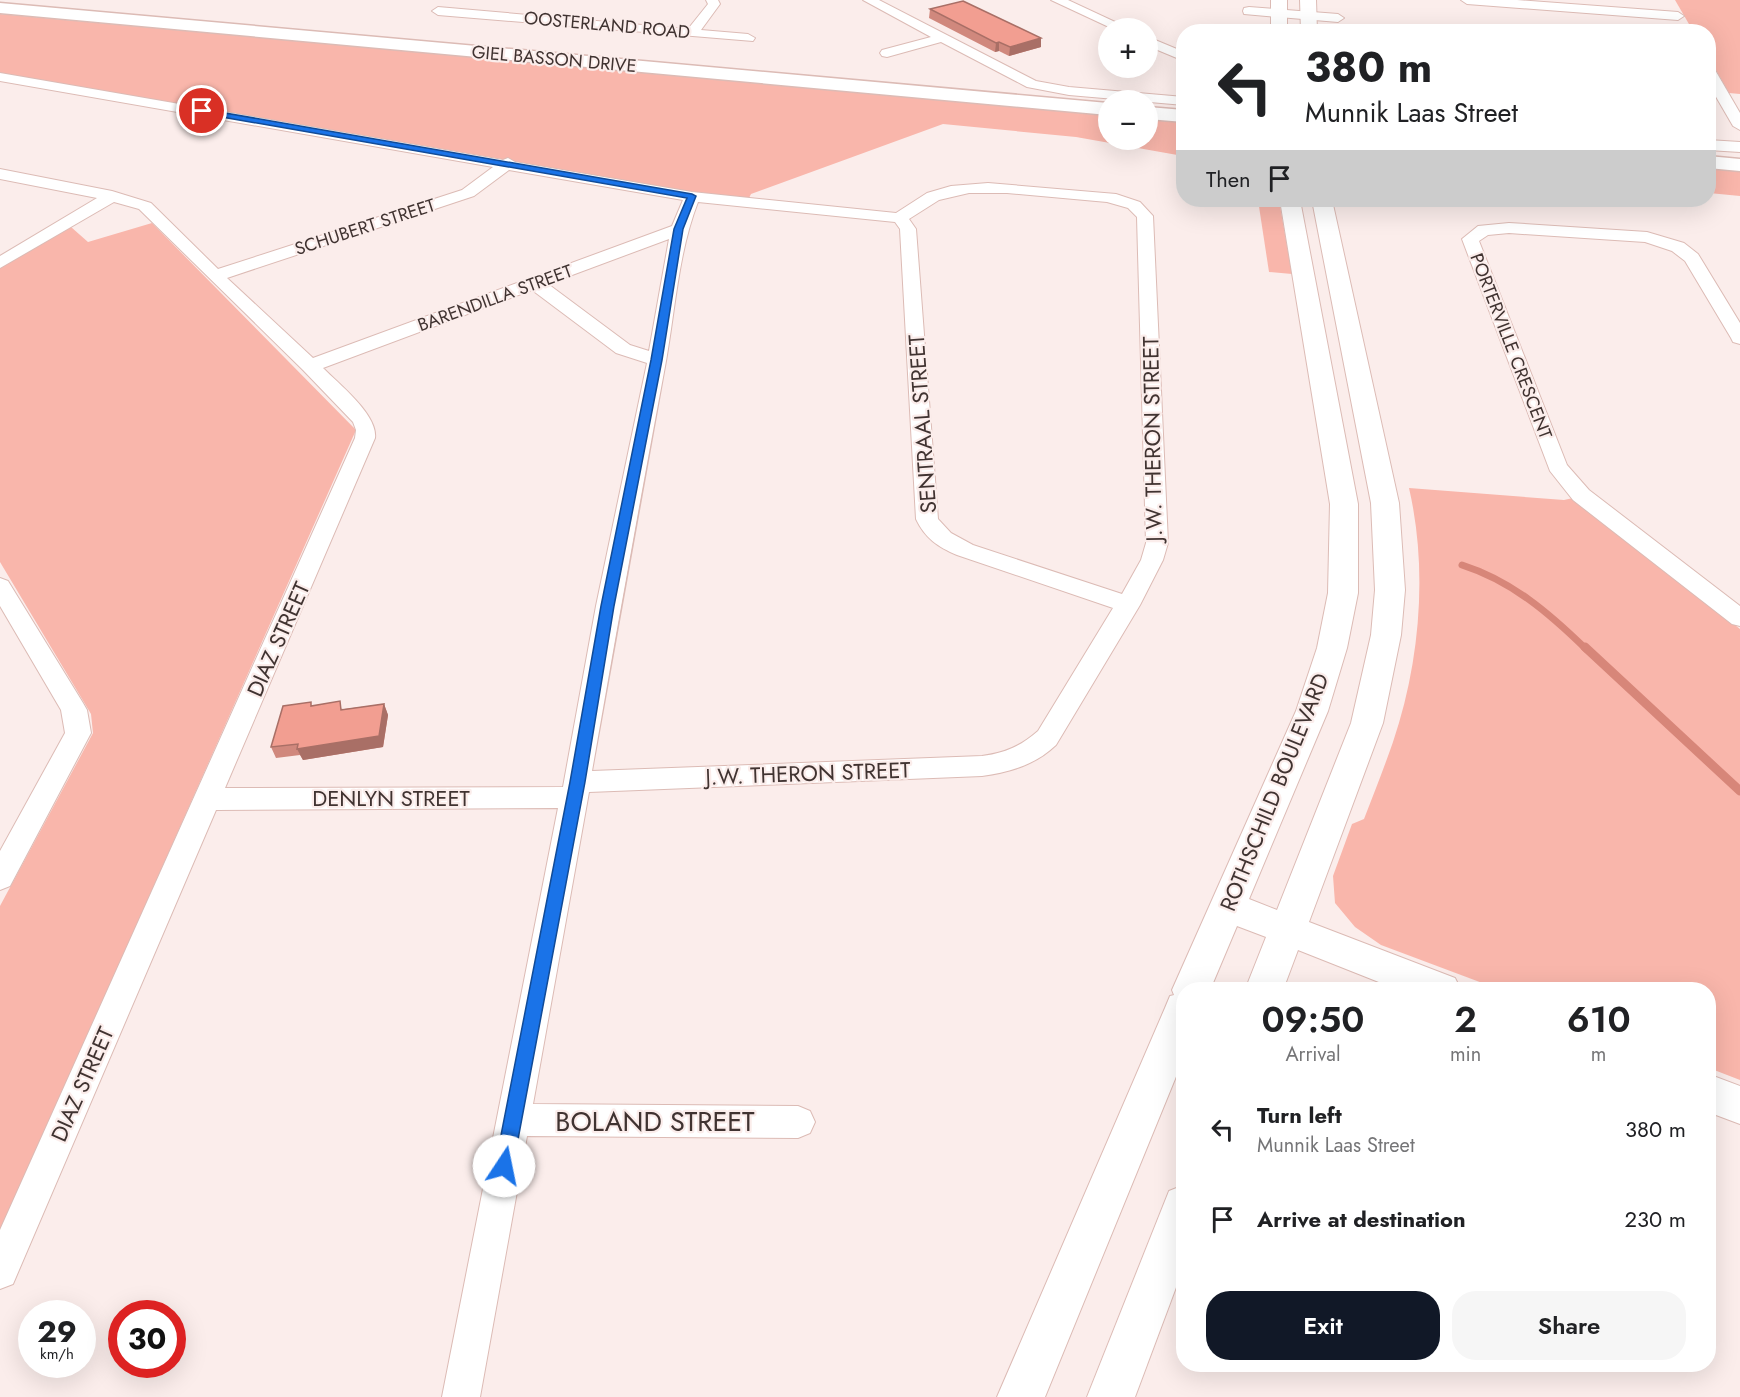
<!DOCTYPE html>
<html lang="en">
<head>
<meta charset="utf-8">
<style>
  body { margin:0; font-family:Jost,sans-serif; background:#f6f6f6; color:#202124; height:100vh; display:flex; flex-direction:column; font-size:22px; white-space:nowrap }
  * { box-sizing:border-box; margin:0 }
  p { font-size:20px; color:#757577 }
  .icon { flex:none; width:33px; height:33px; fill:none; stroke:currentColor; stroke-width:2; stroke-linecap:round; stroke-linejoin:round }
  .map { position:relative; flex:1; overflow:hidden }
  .side { position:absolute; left:1176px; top:982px; width:540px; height:390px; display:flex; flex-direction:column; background:#fff; border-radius:24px; box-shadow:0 6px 24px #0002 }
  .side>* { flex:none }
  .top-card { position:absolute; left:1176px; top:24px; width:540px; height:183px; border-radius:24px; box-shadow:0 6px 24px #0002; background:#fff; color:#202124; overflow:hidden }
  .buttons { position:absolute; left:1098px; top:18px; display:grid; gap:12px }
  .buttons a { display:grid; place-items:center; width:60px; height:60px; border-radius:50%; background:#fff; box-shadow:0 6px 24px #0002; font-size:30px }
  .speed { position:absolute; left:18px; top:1300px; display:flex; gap:12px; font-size:30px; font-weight:700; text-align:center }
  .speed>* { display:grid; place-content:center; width:78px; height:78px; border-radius:50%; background:#fff; box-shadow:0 6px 24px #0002; line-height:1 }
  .speed small { font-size:15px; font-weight:400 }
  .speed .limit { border:9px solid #d22; background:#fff; color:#111 }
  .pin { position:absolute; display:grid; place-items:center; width:51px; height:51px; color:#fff; margin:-26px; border:3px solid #fff; border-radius:50%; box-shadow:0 2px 6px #0007 }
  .me { position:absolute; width:66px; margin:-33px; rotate:11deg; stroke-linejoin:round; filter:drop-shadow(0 0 4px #0008) }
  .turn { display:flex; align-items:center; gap:21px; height:126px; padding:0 30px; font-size:27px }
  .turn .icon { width:78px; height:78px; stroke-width:2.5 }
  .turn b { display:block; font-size:42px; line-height:51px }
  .then { display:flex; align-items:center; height:57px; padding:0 30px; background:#0003; gap:12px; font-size:22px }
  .eta { display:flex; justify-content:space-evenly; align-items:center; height:102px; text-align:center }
  .eta b { font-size:36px; font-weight:600; line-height:42px }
  .primary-button { display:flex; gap:12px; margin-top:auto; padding:12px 30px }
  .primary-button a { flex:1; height:69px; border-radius:24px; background:#111827; color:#fff; font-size:24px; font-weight:600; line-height:69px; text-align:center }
  .primary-button a+a { background:#f6f6f6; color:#202124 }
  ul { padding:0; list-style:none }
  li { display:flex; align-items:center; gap:18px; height:90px; padding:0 30px }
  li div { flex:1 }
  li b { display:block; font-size:22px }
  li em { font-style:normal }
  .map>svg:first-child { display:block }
</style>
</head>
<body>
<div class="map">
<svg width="1740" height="1397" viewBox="0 0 1740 1397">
  <rect width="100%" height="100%" fill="#fbedeb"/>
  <g fill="#f9b6ab">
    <path d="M 1675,0 L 1740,0 L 1740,94 L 1729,93 L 1709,58 L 1708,32 L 1693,31 Z"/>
    <path d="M 0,14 L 1108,115 L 1108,140 L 1148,140 L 1148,118 L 1183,121 L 1183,156 L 1076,137 L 943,124 L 751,194 L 749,198 L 688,191 L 0,73 Z"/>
    <path d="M 1708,168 L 1740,170 L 1740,196 L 1709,193 Z"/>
    <path d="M 1258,200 L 1279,200 L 1292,274 L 1269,272 Z"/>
    <path d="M 152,223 L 356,430 L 0,1233 L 0,906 L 93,733 L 91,714 L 0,562 L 0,268 L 71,227 L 88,242 Z"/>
    <path d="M 1409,488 L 1564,500 L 1573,498 L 1740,629 L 1740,1080 L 1709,1068 L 1708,990 L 1501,990 L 1381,945 L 1355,927 L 1335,903 L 1333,876 L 1352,824 L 1364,819 C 1374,793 1384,768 1393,742 C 1420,662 1428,570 1409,488 Z"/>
  </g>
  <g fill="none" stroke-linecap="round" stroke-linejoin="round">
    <path stroke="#d78679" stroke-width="7" d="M 1462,565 C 1512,581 1549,613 1586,649"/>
    <path stroke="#d78679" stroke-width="9" d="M 1585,647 L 1740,791"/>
    <defs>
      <g id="minor">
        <path d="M 706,0 L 718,0 L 720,4 L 701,30 L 748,34 L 755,38 L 753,41 L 438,15 L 432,11 L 438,7 L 688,29 L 708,4 Z"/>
        <path d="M 863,0 L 879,0 L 1036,81 L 1069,87 L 1184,97 L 1184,105 L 1069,95 L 1027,87 L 941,42 L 887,57 L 882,56 L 880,53 L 882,50 L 931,37 Z"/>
        <path d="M 1051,0 L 1068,0 L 1128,28 L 1111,28 Z"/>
        <path d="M 1461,0 L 1517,0 L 1678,12 L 1684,16 L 1678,20 L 1467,4 Z"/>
        <path d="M 1249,7 L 1338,14 L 1344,18 L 1338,22 L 1244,14 L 1243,11 L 1244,8 Z"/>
        <path d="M 1148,37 L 1184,52 L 1184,61 L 1148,46 Z"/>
        <path d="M 1708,66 L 1715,70 L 1740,113 L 1740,130 L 1733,126 L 1708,83 Z"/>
        <path d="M 0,73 L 503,160 L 508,158 L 515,162 L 692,192 L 896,213 L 927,193 L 951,186 L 988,183 L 1116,194 L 1140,202 L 1153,216 L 1168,543 L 1163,560 L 1140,605 L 1056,745 C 1035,765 1010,772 982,776 L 589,792 L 533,1104 L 798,1106 L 810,1111 L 815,1122 L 810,1133 L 798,1138 L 527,1136 L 480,1397 L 442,1397 L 558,808 L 216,810 L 13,1284 L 0,1289 L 0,1230 L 355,438 L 356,430 L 353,422 L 303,370 L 139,209 L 114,202 L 0,268 L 0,256 L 97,198 L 0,179 L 0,169 L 112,191 L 151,203 L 218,269 L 462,190 L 493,167 L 0,81 ZM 509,170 L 683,200 L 672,226 L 313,358 L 227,278 L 474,196 ZM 969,193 L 1007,193 L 1107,202 L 1128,208 L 1137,217 L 1146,543 L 1141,560 L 1122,594 L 973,545 L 951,533 L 938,519 L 916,229 L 909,219 L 939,200 ZM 698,202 L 895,222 L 900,229 L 916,519 C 925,538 938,547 957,555 L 1113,608 L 1038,731 C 1021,746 1005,753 982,756 L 592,771 C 615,638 639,505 664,372 C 675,316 677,256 698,202 ZM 669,239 L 649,351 L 630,345 L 548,284 ZM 532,290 L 616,353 L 647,363 L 596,606 L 563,787 L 225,788 L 375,438 C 378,415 339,384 323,368 Z"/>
        <path d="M 1708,140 L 1740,142 L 1740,152 L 1708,150 Z"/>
        <path d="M 1509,223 L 1647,232 L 1684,243 L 1698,254 L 1740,323 L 1740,344 L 1733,342 L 1731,338 L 1685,261 L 1672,251 L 1645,242 L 1509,233 L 1488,235 L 1479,241 L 1567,465 L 1589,490 L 1740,606 L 1740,626 L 1732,624 L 1573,500 L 1550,471 L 1462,239 L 1478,226 Z"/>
        <path d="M 0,578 L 8,581 L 83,703 L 87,710 L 91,733 L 10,886 L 0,890 L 0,851 L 65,733 L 61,710 L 0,606 Z"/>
      </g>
      <g id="tertiary">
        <rect x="1271" y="0" width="16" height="32"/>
        <path d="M 1300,0 L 1316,0 L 1317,32 L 1301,32 Z"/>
        <path d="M 1280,200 L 1300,200 L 1358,504 L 1358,593 L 1347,648 L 1328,711 L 1249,899 L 1277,910 L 1351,723 L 1371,635 L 1375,590 L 1371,503 L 1312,200 L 1332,200 L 1399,503 L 1405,590 L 1401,635 L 1383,723 L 1309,922 L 1455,978 L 1461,990 L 1399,990 L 1298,950 L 1283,990 L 1245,990 L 1266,937 L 1237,926 L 1210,990 L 1184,990 L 1184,1057 L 1045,1397 L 997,1397 L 1165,1008 L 1170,996 L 1174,995 L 1172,990 L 1296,711 L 1317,648 L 1328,593 L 1330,504 Z"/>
        <path d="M 1708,1074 L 1740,1086 L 1740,1124 L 1708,1112 Z"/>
        <path d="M 1184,1185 L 1184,1266 L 1135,1397 L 1087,1397 L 1169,1191 Z"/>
      </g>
      <g id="primary">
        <path d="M 0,3 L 1108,103 L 1108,115 L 0,13 Z"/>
        <path d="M 1148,107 L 1184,110 L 1184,122 L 1148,119 Z"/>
        <path d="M 1708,156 L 1740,159 L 1740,171 L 1708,168 Z"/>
      </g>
    </defs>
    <use href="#minor" stroke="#dcbbb5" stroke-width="2"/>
    <use href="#tertiary" stroke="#dcbbb5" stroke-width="2"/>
    <use href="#primary" stroke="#dcbbb5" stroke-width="3"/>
    <use href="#minor" fill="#fff" fill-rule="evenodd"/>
    <use href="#tertiary" fill="#fff" fill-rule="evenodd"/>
    <use href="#primary" fill="#fff" fill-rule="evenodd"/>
  </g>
  <g fill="#d0887d">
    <path d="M 930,9 L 1041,38 L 1041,47 L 1009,56 L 999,51 L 995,52 L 929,18 Z"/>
    <path d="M 384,704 L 388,715 L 383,747 L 303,760 L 300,755 L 276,758 L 271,747 L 312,706 L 344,709 Z"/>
  </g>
  <g fill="#a96f66">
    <path d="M 1041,38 L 1041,47 L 1009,56 L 1010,47 Z"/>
    <path d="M 999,42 L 999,51 L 995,52 L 996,43 Z"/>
    <path d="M 384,704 L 388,715 L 383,747 L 303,760 L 297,749 Z"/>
  </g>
  <g fill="#f29e91" stroke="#a96f66" stroke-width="1.5">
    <path d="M 963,1 L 1041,38 L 1010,47 L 999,42 L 996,43 L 930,9 Z"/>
    <path d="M 340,701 L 341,710 L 384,704 L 379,736 L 297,749 L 298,744 L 271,747 L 283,706 L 311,702 L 311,706 Z"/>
  </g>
  <path fill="#1a73e8" stroke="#114b97" stroke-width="1.5" d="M 202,109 L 692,194 L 696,196 L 683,229 L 662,360 L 614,606 L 585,782 L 513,1166 L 511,1172 L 504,1175 L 498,1172 L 495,1166 L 570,782 L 601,606 L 651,360 L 674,229 L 687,198 L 199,113 L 198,111 Z"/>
  <g text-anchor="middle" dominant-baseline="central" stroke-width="4.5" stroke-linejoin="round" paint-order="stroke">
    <g font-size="18" fill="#403331" stroke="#fbedeb">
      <text transform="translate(607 25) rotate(5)">OOSTERLAND ROAD</text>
      <text transform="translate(554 59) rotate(5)">GIEL BASSON DRIVE</text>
      <text transform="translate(365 227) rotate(-18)">SCHUBERT STREET</text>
      <text transform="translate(495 298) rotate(-20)">BARENDILLA STREET</text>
      <text transform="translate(1511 346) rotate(69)">PORTERVILLE CRESCENT</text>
    </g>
    <g font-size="22" fill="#403331" stroke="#fbedeb">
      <text transform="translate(922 424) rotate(-94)">SENTRAAL STREET</text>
      <text transform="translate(1152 439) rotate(-91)">J.W. THERON STREET</text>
      <text transform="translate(278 639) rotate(-66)">DIAZ STREET</text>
      <text transform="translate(808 773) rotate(-2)">J.W. THERON STREET</text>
      <text transform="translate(1274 792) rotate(-68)">ROTHSCHILD BOULEVARD</text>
      <text x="391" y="798">DENLYN STREET</text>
      <text transform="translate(82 1084) rotate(-66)">DIAZ STREET</text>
    </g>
    <g font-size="27" fill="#403331" stroke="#fbedeb">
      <text x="655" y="1121">BOLAND STREET</text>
    </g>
  </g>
</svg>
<div class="buttons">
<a>+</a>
<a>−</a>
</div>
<div class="speed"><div>29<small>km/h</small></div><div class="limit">30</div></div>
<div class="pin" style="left:202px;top:111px;background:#d93025"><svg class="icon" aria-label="arrive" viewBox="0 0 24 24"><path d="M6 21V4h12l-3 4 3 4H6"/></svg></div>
<svg class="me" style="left:504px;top:1166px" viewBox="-20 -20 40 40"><circle r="19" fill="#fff"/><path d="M0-13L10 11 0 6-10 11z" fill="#1a73e8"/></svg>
<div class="top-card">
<div class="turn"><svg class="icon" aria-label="left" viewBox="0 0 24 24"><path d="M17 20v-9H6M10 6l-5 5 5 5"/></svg><div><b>380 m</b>Munnik Laas Street</div></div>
<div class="then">Then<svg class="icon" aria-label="arrive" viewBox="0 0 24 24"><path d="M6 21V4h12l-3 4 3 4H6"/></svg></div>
</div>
<section class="side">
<div class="eta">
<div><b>09:50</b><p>Arrival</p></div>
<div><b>2</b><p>min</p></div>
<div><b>610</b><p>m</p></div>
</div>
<ul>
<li><svg class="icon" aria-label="left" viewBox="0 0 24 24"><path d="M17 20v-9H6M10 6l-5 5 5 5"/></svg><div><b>Turn left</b><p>Munnik Laas Street</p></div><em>380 m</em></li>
<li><svg class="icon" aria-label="arrive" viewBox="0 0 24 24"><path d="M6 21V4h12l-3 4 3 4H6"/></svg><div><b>Arrive at destination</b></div><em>230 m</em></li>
</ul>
<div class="primary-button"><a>Exit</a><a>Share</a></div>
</section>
</div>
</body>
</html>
